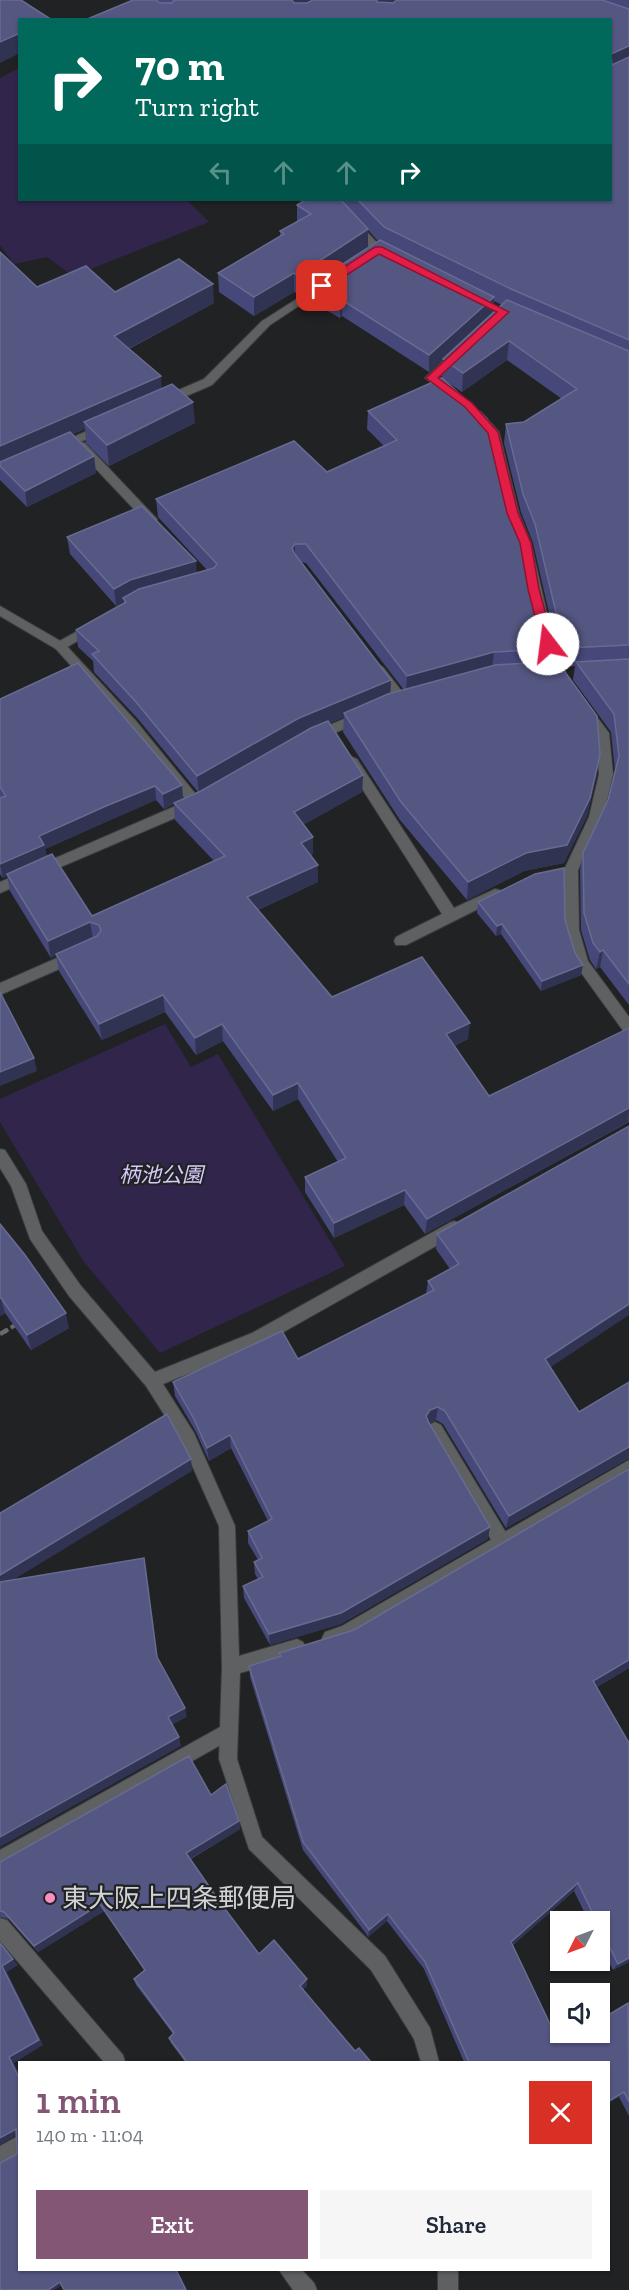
<!DOCTYPE html>
<html lang="en">
<head>
<meta charset="utf-8">
<style>
  body { margin:0; font-family:"Zilla Slab","Noto Sans JP",serif; background:#f6f6f7; color:#1f2937; height:100vh; display:flex; flex-direction:column; font-size:22px; white-space:nowrap }
  * { box-sizing:border-box; margin:0 }
  p { font-size:20px; color:#747a83 }
  .icon { flex:none; width:33px; height:33px; fill:none; stroke:currentColor; stroke-width:2; stroke-linecap:round; stroke-linejoin:round }
  .map { position:relative; flex:1; overflow:hidden }
  .sheet { position:absolute; left:18px; top:2061px; width:592px; height:210px; display:flex; flex-direction:column; background:#fff; border-radius:0px; box-shadow:0 2px 4px #0004 }
  .sheet>* { flex:none }
  .top-card { position:absolute; left:18px; top:18px; width:594px; height:183px; border-radius:0px; box-shadow:0 2px 4px #0004; background:#00695c; color:#fff; overflow:hidden }
  .needle { width:39px; rotate:228deg }
  .controls { position:absolute; left:550px; top:1911px; display:grid; gap:12px }
  .controls a { display:grid; place-items:center; width:60px; height:60px; border-radius:0px; background:#fff; box-shadow:0 2px 4px #0004; font-size:30px }
  .pin { position:absolute; display:grid; place-items:center; width:51px; height:51px; color:#fff; margin:-26px; border-radius:12px; box-shadow:0 3px 9px #0006 }
  .me { position:absolute; width:66px; margin:-33px; rotate:345deg; stroke-linejoin:round; filter:drop-shadow(0 0 4px #0008) }
  .turn { display:flex; align-items:center; gap:21px; height:126px; padding:0 18px; font-size:27px }
  .turn .icon { width:78px; height:78px; stroke-width:2.5 }
  .turn b { display:block; font-size:42px; line-height:51px }
  .lanes { display:flex; align-items:center; height:57px; padding:0 18px; background:#0003; justify-content:center; gap:30px; direction:ltr }
  .lanes .off { opacity:.35 }
  .round { display:grid; place-items:center; flex:none; width:63px; height:63px; border-radius:0px; background:#f6f6f7 }
  .headline { display:flex; align-items:center; justify-content:space-between; height:102px; padding:0 18px }
  h1 { font-size:36px; font-weight:600; line-height:45px; color:#835675 }
  .action { display:flex; gap:12px; margin-top:auto; padding:12px 18px }
  .action a { flex:1; height:69px; border-radius:0px; background:#835675; color:#fff; font-size:24px; font-weight:600; line-height:69px; text-align:center }
  .action a+a { background:#f6f6f7; color:#1f2937 }
  .map>svg:first-child { display:block }
</style>
</head>
<body>
<div class="map">
<svg width="629" height="2290" viewBox="0 0 629 2290">
  <rect width="100%" height="100%" fill="#212224"/>
  <g fill="#32254c">
    <path d="M 19,68 L 20,200 L 187,200 L 209,222 L 73,276 L 47,257 L 14,264 L 0,245 L 0,78 Z"/>
    <path d="M 165,1024 L 191,1067 L 218,1054 L 345,1266 L 160,1353 L 84,1262 L 0,1122 L 0,1099 Z"/>
  </g>
  <g fill="none" stroke-linecap="round" stroke-linejoin="round">
    <defs>
      <g id="service">
        <path d="M 81,442 L 85,443 L 157,519 L 157,525 L 149,525 L 77,449 L 75,446 Z"/>
        <path d="M 94,622 L 98,623 L 100,626 L 98,629 L 64,649 L 56,649 L 54,646 L 56,643 Z"/>
        <path d="M 378,665 L 383,667 L 407,698 L 408,701 L 407,704 L 397,704 L 373,673 L 372,670 Z"/>
        <path d="M 75,950 L 80,952 L 82,956 L 80,960 L 0,995 L 0,983 Z"/>
        <path d="M 435,1422 L 441,1425 L 508,1536 L 510,1542 L 508,1548 L 502,1550 L 496,1548 L 429,1435 L 427,1430 L 429,1425 Z"/>
        <path d="M 229,1722 L 235,1725 L 238,1731 L 235,1737 L 0,1869 L 0,1850 Z"/>
      </g>
      <g id="minor">
        <path d="M 327,200 L 337,200 L 382,248 L 394,253 L 394,257 C 374,261 339,216 327,200 Z"/>
        <path d="M 328,279 L 333,282 L 332,284 L 270,325 L 212,385 L 168,404 L 160,404 L 160,398 L 204,379 L 262,321 Z"/>
        <path d="M 456,351 L 462,355 L 460,358 L 438,378 L 454,389 L 456,392 L 450,396 L 425,378 L 452,352 Z"/>
        <path d="M 477,411 L 481,412 L 499,432 L 519,513 L 531,543 L 554,644 L 568,678 L 567,681 L 557,681 L 542,644 L 519,543 L 507,513 L 487,433 L 471,415 Z"/>
        <path d="M 104,423 L 108,424 L 108,430 L 64,449 L 60,450 L 54,446 Z"/>
        <path d="M 0,606 L 64,643 L 136,721 L 203,803 L 201,807 L 0,893 L 0,882 L 187,801 L 126,727 L 56,649 L 0,616 Z"/>
        <path d="M 586,707 L 591,709 L 609,733 L 613,774 L 603,817 L 578,870 L 579,930 L 588,961 L 629,1017 L 629,1034 L 624,1032 L 577,967 L 565,930 L 564,870 L 589,817 L 599,774 L 596,734 L 580,712 Z"/>
        <path d="M 360,712 L 366,717 L 365,720 L 316,741 L 309,736 L 311,733 Z"/>
        <path d="M 352,757 L 357,759 L 454,908 L 495,889 L 500,890 L 502,894 L 500,898 L 406,945 L 396,945 L 394,941 L 396,937 L 442,914 L 347,765 L 345,762 Z"/>
        <path d="M 0,1149 L 5,1150 L 26,1184 L 42,1231 L 81,1286 L 155,1372 L 252,1333 L 449,1223 L 454,1221 L 459,1223 L 462,1228 L 459,1233 L 264,1343 L 163,1384 L 194,1433 L 235,1526 L 239,1656 L 297,1639 L 303,1642 L 306,1648 L 303,1654 L 297,1657 L 240,1673 L 237,1759 L 262,1837 L 385,1956 L 430,2028 L 439,2062 L 421,2062 L 414,2039 L 371,1970 L 249,1849 L 219,1759 L 222,1667 L 219,1526 L 182,1443 L 146,1386 L 69,1296 L 30,1239 L 11,1186 L 0,1168 Z"/>
        <path d="M 629,1460 L 629,1477 L 352,1639 L 331,1646 L 325,1644 L 322,1638 L 325,1632 L 342,1626 Z"/>
        <path d="M 0,1918 L 7,1920 L 123,2055 L 125,2062 L 104,2062 L 0,1941 Z"/>
        <path d="M 20,2135 L 20,2156 L 0,2167 L 0,2146 Z"/>
        <path d="M 279,2270 L 302,2270 L 314,2283 L 317,2290 L 293,2290 Z"/>
        <rect x="438" y="2270" width="20" height="20"/>
      </g>
    </defs>
    <use href="#service" stroke="#3a3c3e" stroke-width="2"/>
    <use href="#minor" stroke="#3a3c3e" stroke-width="2"/>
    <path stroke="#6a6b6d" stroke-width="4" stroke-dasharray="5 3" stroke-linecap="butt" d="M 4,1332 L 17,1324"/>
    <path stroke="#6a6b6d" stroke-width="4.5" stroke-dasharray="8 4" stroke-linecap="butt" d="M 0,1334 L 7,1330"/>
    <use href="#service" fill="#5e6062" fill-rule="evenodd"/>
    <use href="#minor" fill="#5e6062" fill-rule="evenodd"/>
  </g>
  <g fill="#464879" fill-rule="evenodd">
    <path d="M 133,0 L 629,0 L 629,1005 L 600,967 L 596,969 L 590,960 L 581,930 L 580,870 L 583,853 L 608,800 L 615,771 L 611,732 L 573,680 L 575,666 L 565,667 L 556,643 L 533,543 L 521,512 L 504,443 L 506,424 L 524,422 L 562,399 L 507,360 L 462,392 L 444,380 L 507,495 L 542,627 L 550,649 L 549,662 L 597,774 L 587,816 L 564,863 L 524,871 L 467,900 L 400,820 L 343,732 L 344,717 L 330,723 L 363,775 L 362,792 L 303,825 L 313,854 L 311,855 L 318,865 L 318,882 L 258,910 L 332,997 L 468,1039 L 454,1046 L 489,1096 L 629,1028 L 629,1122 L 425,1234 L 404,1205 L 334,1238 L 305,1192 L 305,1177 L 338,1162 L 298,1099 L 273,1111 L 223,1041 L 196,1055 L 165,1012 L 102,1040 L 59,971 L 56,955 L 51,958 L 10,891 L 7,876 L 3,878 L 0,874 L 0,699 L 182,785 L 183,799 L 198,792 L 138,719 L 94,672 L 93,661 L 78,647 L 76,630 L 124,603 L 124,601 L 116,606 L 70,554 L 67,537 L 196,573 L 207,570 L 158,517 L 156,499 L 327,472 L 384,446 L 367,429 L 368,411 L 442,378 L 443,359 L 429,372 L 342,316 L 340,318 L 310,301 L 310,286 L 298,294 L 294,292 L 254,316 L 219,292 L 218,273 L 280,236 L 280,231 L 297,222 L 297,205 L 305,200 L 610,200 L 610,20 L 85,20 ZM 368,230 L 378,241 L 368,248 ZM 494,301 L 502,305 L 493,313 ZM 301,562 L 306,563 L 404,690 L 390,693 L 391,680 ZM 156,800 L 164,809 L 174,804 L 175,820 L 214,861 L 92,916 L 47,857 L 45,849 L 108,821 Z"/>
    <path d="M 0,252 L 37,287 L 115,292 L 214,303 L 129,349 L 161,376 L 161,388 L 195,423 L 109,466 L 86,443 L 85,429 L 73,434 L 94,456 L 96,473 L 27,507 L 0,480 Z"/>
    <path d="M 478,902 L 565,920 L 581,975 L 541,991 L 501,934 L 496,936 L 477,913 Z"/>
    <path d="M 0,1224 L 69,1328 L 31,1350 L 5,1313 L 0,1316 Z"/>
    <path d="M 437,1234 L 550,1367 L 579,1412 L 629,1382 L 629,1458 L 506,1528 L 443,1424 L 436,1420 L 429,1423 L 488,1539 L 341,1624 L 270,1645 L 244,1598 L 243,1586 L 258,1579 L 255,1574 L 254,1562 L 258,1560 L 248,1543 L 248,1531 L 268,1521 L 231,1448 L 209,1461 L 196,1432 L 175,1396 L 173,1382 L 298,1359 L 426,1294 L 428,1281 L 450,1269 L 436,1249 Z"/>
    <path d="M 354,1630 L 629,1668 L 597,1687 L 629,1743 L 629,1962 L 613,1970 L 600,1944 L 600,1922 L 589,1922 L 574,1891 L 513,1945 L 559,2043 L 629,2004 L 629,2116 L 619,2097 L 609,2062 L 464,2062 L 424,1969 L 387,1921 L 368,1937 L 367,1935 L 303,1850 L 250,1677 L 249,1666 L 279,1657 L 279,1653 Z"/>
    <path d="M 211,1795 L 239,1821 L 240,1829 L 191,1859 L 222,1905 L 259,1954 L 307,1979 L 307,1986 L 303,1989 L 355,2051 L 371,2062 L 185,2062 L 171,2043 L 169,2038 L 173,2034 L 136,1985 L 134,1979 L 144,1970 L 104,1911 L 38,1952 L 9,1919 L 0,1917 L 0,1862 Z"/>
  </g>
  <g fill="#313353">
    <path d="M 292,0 L 326,0 L 292,20 Z"/>
    <path d="M 377,0 L 408,0 L 376,20 Z"/>
    <path d="M 20,33 L 20,53 L 0,63 L 0,42 Z"/>
    <path d="M 629,46 L 629,64 L 610,72 L 611,54 Z"/>
    <path d="M 368,229 L 368,249 L 310,285 L 310,286 L 298,294 L 298,275 Z"/>
    <path d="M 294,273 L 294,292 L 254,316 L 254,297 Z"/>
    <path d="M 213,284 L 214,303 L 116,355 L 114,336 Z"/>
    <path d="M 494,297 L 493,314 L 429,372 L 429,355 Z"/>
    <path d="M 342,300 L 342,316 L 340,318 L 340,302 Z"/>
    <path d="M 509,341 L 507,360 L 462,392 L 463,373 Z"/>
    <path d="M 161,376 L 162,395 L 84,422 L 85,429 L 0,466 L 0,446 Z"/>
    <path d="M 193,402 L 195,423 L 109,466 L 107,445 Z"/>
    <path d="M 94,456 L 96,473 L 27,507 L 25,491 Z"/>
    <path d="M 295,544 L 295,562 L 292,548 Z"/>
    <path d="M 196,561 L 197,578 L 123,598 L 124,601 L 116,606 L 114,589 L 130,580 Z"/>
    <path d="M 494,652 L 492,670 L 406,694 L 407,676 Z"/>
    <path d="M 391,680 L 390,698 L 344,713 L 344,717 L 299,736 L 199,793 L 197,776 L 299,718 Z"/>
    <path d="M 600,755 L 597,774 L 587,816 L 564,863 L 524,871 L 467,900 L 468,882 Z"/>
    <path d="M 363,775 L 362,792 L 294,830 L 294,812 Z"/>
    <path d="M 182,785 L 183,800 L 164,809 L 163,794 Z"/>
    <path d="M 155,786 L 156,800 L 108,821 L 45,849 L 47,859 L 7,874 L 7,876 L 3,878 L 0,864 L 39,836 L 106,806 Z"/>
    <path d="M 313,837 L 313,854 L 302,860 L 301,843 Z"/>
    <path d="M 318,865 L 318,882 L 248,914 L 247,897 Z"/>
    <path d="M 90,922 L 93,939 L 51,958 L 48,941 Z"/>
    <path d="M 502,924 L 501,934 L 496,936 L 497,926 Z"/>
    <path d="M 603,950 L 600,967 L 596,969 L 600,952 Z"/>
    <path d="M 583,965 L 581,975 L 541,991 L 542,981 Z"/>
    <path d="M 163,995 L 165,1012 L 102,1040 L 99,1024 Z"/>
    <path d="M 470,1023 L 468,1039 L 444,1050 L 446,1034 Z"/>
    <path d="M 222,1024 L 223,1041 L 196,1055 L 195,1038 Z"/>
    <path d="M 34,1058 L 37,1071 L 0,1086 L 0,1072 Z"/>
    <path d="M 298,1083 L 298,1099 L 273,1111 L 273,1095 Z"/>
    <path d="M 629,1108 L 628,1122 L 425,1234 L 427,1219 Z"/>
    <path d="M 405,1190 L 404,1205 L 334,1238 L 334,1223 Z"/>
    <path d="M 0,1298 L 1,1298 L 5,1313 L 0,1316 Z"/>
    <path d="M 629,1304 L 629,1315 L 542,1373 L 545,1359 Z"/>
    <path d="M 66,1313 L 69,1328 L 31,1350 L 27,1335 Z"/>
    <path d="M 438,1407 L 436,1420 L 428,1423 L 426,1416 L 430,1410 Z"/>
    <path d="M 230,1435 L 231,1448 L 209,1461 L 207,1448 Z"/>
    <path d="M 629,1447 L 629,1455 L 628,1458 L 506,1528 L 509,1516 Z"/>
    <path d="M 191,1459 L 192,1471 L 0,1588 L 0,1575 Z"/>
    <path d="M 490,1527 L 488,1539 L 341,1624 L 270,1645 L 269,1634 Z"/>
    <path d="M 144,1558 L 146,1569 L 159,1667 L 157,1657 Z"/>
    <path d="M 629,1660 L 629,1668 L 589,1692 L 593,1681 Z"/>
    <path d="M 185,1708 L 187,1717 L 170,1726 L 168,1717 Z"/>
    <path d="M 179,1737 L 181,1746 L 0,1847 L 0,1837 Z"/>
    <path d="M 239,1821 L 240,1829 L 188,1860 L 186,1853 Z"/>
    <path d="M 578,1883 L 574,1891 L 508,1949 L 511,1942 Z"/>
    <path d="M 100,1904 L 104,1911 L 38,1952 L 34,1946 Z"/>
    <path d="M 388,1914 L 387,1921 L 368,1937 L 369,1930 Z"/>
    <path d="M 629,1958 L 629,1962 L 613,1970 L 618,1964 Z"/>
    <path d="M 13,1959 L 18,1965 L 7,1972 L 43,2045 L 14,2063 L 20,2075 L 20,2080 L 9,2057 L 2,1966 Z"/>
    <path d="M 307,1979 L 307,1986 L 300,1992 L 300,1986 Z"/>
    <path d="M 624,2092 L 619,2097 L 609,2103 L 609,2101 Z"/>
    <path d="M 16,2129 L 20,2133 L 0,2145 L 0,2138 Z"/>
    <path d="M 176,2270 L 177,2270 L 187,2290 L 186,2290 Z"/>
    <path d="M 60,2282 L 64,2284 L 54,2290 L 48,2290 Z"/>
  </g>
  <g fill="#555783" stroke="#686b90" stroke-width="1.5">
    <path d="M 0,0 L 21,0 L 49,18 L 46,20 L 20,20 L 20,33 L 0,42 Z"/>
    <path d="M 133,0 L 156,0 L 160,3 L 172,3 L 174,1 L 173,0 L 292,0 L 294,3 L 307,3 L 313,0 L 377,0 L 377,2 L 393,3 L 397,0 L 602,0 L 629,9 L 629,46 L 611,54 L 612,65 L 629,57 L 629,340 L 511,289 L 384,227 L 358,200 L 610,200 L 610,20 L 85,20 Z"/>
    <path d="M 305,200 L 341,200 L 368,229 L 298,275 L 294,273 L 254,297 L 218,273 L 284,234 L 280,231 L 311,214 L 297,205 Z"/>
    <path d="M 380,240 L 494,297 L 429,355 L 342,300 L 340,302 L 310,285 Z"/>
    <path d="M 0,252 L 37,287 L 86,266 L 115,292 L 179,259 L 213,284 L 114,336 L 161,376 L 0,446 Z"/>
    <path d="M 507,300 L 629,351 L 629,645 L 567,648 L 559,625 L 535,524 L 523,494 L 506,424 L 524,422 L 577,389 L 509,341 L 463,373 L 443,359 Z"/>
    <path d="M 442,378 L 487,419 L 507,495 L 519,525 L 542,627 L 550,649 L 494,652 L 407,676 L 306,544 L 295,544 L 292,548 L 294,553 L 391,680 L 299,718 L 197,776 L 136,702 L 92,654 L 99,651 L 76,630 L 126,602 L 123,598 L 139,589 L 214,568 L 217,564 L 156,499 L 294,441 L 327,472 L 397,440 L 368,411 Z"/>
    <path d="M 172,384 L 193,402 L 107,445 L 84,422 Z"/>
    <path d="M 70,432 L 94,456 L 25,491 L 0,466 L 0,462 Z"/>
    <path d="M 142,506 L 196,561 L 130,580 L 114,589 L 67,537 Z"/>
    <path d="M 629,659 L 629,984 L 603,950 L 600,952 L 593,943 L 584,913 L 583,853 L 608,800 L 619,756 L 614,714 L 576,662 Z"/>
    <path d="M 557,661 L 597,716 L 600,755 L 590,798 L 567,845 L 526,853 L 468,882 L 401,802 L 344,713 L 388,694 L 495,665 Z"/>
    <path d="M 78,663 L 182,785 L 163,794 L 155,786 L 106,806 L 39,836 L 44,845 L 0,864 L 0,798 L 6,796 L 0,787 L 0,699 Z"/>
    <path d="M 328,721 L 363,775 L 294,812 L 313,837 L 301,843 L 318,865 L 247,897 L 332,997 L 422,957 L 470,1023 L 446,1034 L 489,1096 L 629,1028 L 629,1108 L 427,1219 L 405,1190 L 334,1223 L 305,1177 L 346,1158 L 298,1083 L 273,1095 L 222,1024 L 195,1038 L 163,995 L 99,1024 L 56,954 L 97,936 L 101,931 L 99,925 L 90,922 L 48,941 L 7,874 L 52,854 L 92,916 L 225,856 L 174,803 L 201,791 L 311,728 Z"/>
    <path d="M 564,868 L 565,920 L 575,953 L 583,965 L 542,981 L 502,924 L 497,926 L 478,902 L 535,874 Z"/>
    <path d="M 0,992 L 34,1058 L 0,1072 Z"/>
    <path d="M 629,1126 L 629,1304 L 545,1359 L 579,1412 L 629,1382 L 629,1447 L 509,1516 L 445,1411 L 438,1407 L 430,1410 L 426,1416 L 429,1423 L 490,1527 L 341,1613 L 269,1634 L 243,1586 L 263,1577 L 254,1562 L 262,1558 L 248,1531 L 272,1519 L 230,1435 L 207,1448 L 194,1419 L 173,1382 L 282,1331 L 298,1359 L 434,1290 L 428,1281 L 459,1264 L 437,1234 Z"/>
    <path d="M 0,1224 L 25,1255 L 66,1313 L 27,1335 L 1,1298 L 0,1298 Z"/>
    <path d="M 167,1414 L 191,1459 L 0,1575 L 0,1513 Z"/>
    <path d="M 629,1469 L 629,1660 L 593,1681 L 629,1743 L 629,1958 L 618,1964 L 600,1928 L 600,1922 L 597,1922 L 578,1883 L 511,1942 L 559,2043 L 578,2032 L 600,2032 L 600,2020 L 628,2003 L 629,2102 L 624,2092 L 609,2101 L 609,2062 L 469,2062 L 425,1962 L 388,1914 L 369,1930 L 368,1928 L 303,1842 L 249,1666 L 281,1656 L 279,1653 L 354,1630 Z"/>
    <path d="M 144,1558 L 157,1657 L 185,1708 L 168,1717 L 179,1737 L 0,1837 L 0,1582 Z"/>
    <path d="M 189,1756 L 211,1795 L 226,1784 L 239,1821 L 186,1853 L 222,1905 L 259,1954 L 274,1940 L 307,1979 L 300,1986 L 355,2051 L 359,2048 L 371,2062 L 187,2062 L 169,2038 L 174,2033 L 134,1979 L 145,1970 L 100,1904 L 34,1946 L 4,1912 L 0,1911 L 0,1862 Z"/>
    <path d="M 0,1943 L 13,1959 L 2,1966 L 39,2040 L 9,2057 L 20,2080 L 20,2270 L 176,2270 L 186,2290 L 64,2290 L 60,2282 L 48,2290 L 0,2290 L 0,2163 L 17,2154 L 16,2129 L 0,2138 Z"/>
  </g>
  <path fill="#e11d48" stroke="#92132f" stroke-width="1.5" d="M 375,247 L 382,247 L 509,312 L 438,378 L 472,403 L 498,432 L 518,513 L 531,543 L 539,589 L 554,644 L 552,647 L 548,648 L 542,644 L 528,589 L 520,543 L 507,513 L 488,433 L 465,407 L 426,378 L 497,312 L 379,254 L 325,289 L 318,289 L 318,284 Z"/>
  <circle fill="#fd8ec0" stroke="#212224" stroke-width="2" cx="50" cy="1898" r="6"/>
  <g text-anchor="middle" dominant-baseline="central" stroke-width="4.5" stroke-linejoin="round" paint-order="stroke">
    <g font-size="21" font-style="italic" fill="#d7c9fb" stroke="#212224">
      <text x="161" y="1174">柄池公園</text>
    </g>
    <g font-size="26" fill="#d2d3d5" stroke="#212224" text-anchor="start">
      <text x="62" y="1898">東大阪上四条郵便局</text>
    </g>
  </g>
</svg>
<div class="controls">
<a><svg class="needle" viewBox="-14 -14 28 28"><path d="M0-13l5 13h-10z" fill="#e53935"/><path d="M0 13l5-13h-10z" fill="#747a83"/></svg></a>
<a><svg class="icon" aria-label="sound" viewBox="0 0 24 24"><path d="M4 9h4l5-4v14l-5-4H4zM17 9q2 3 0 6"/></svg></a>
</div>
<div class="pin" style="left:322px;top:286px;background:#d93025"><svg class="icon" aria-label="arrive" viewBox="0 0 24 24"><path d="M6 21V4h12l-3 4 3 4H6"/></svg></div>
<svg class="me" style="left:548px;top:644px" viewBox="-20 -20 40 40"><circle r="19" fill="#fff"/><path d="M0-13L10 11 0 6-10 11z" fill="#e11d48"/></svg>
<div class="top-card">
<div class="turn"><svg class="icon" aria-label="right" viewBox="0 0 24 24"><path d="M7 20v-9h11M14 6l5 5-5 5"/></svg><div><b>70 m</b>Turn right</div></div>
<div class="lanes"><svg class="icon off" aria-label="left" viewBox="0 0 24 24"><path d="M17 20v-9H6M10 6l-5 5 5 5"/></svg><svg class="icon off" aria-label="ahead" viewBox="0 0 24 24"><path d="M12 20V5M6 11l6-6 6 6"/></svg><svg class="icon off" aria-label="ahead" viewBox="0 0 24 24"><path d="M12 20V5M6 11l6-6 6 6"/></svg><svg class="icon" aria-label="right" viewBox="0 0 24 24"><path d="M7 20v-9h11M14 6l5 5-5 5"/></svg></div>
</div>
<section class="sheet">
<div class="headline"><div><h1>1 min</h1><p>140 m · 11:04</p></div><a class="round" style="background:#d93025;color:#fff"><svg class="icon" aria-label="close" viewBox="0 0 24 24"><path d="M6 6l12 12M18 6L6 18"/></svg></a></div>
<div class="action"><a>Exit</a><a>Share</a></div>
</section>
</div>
</body>
</html>
